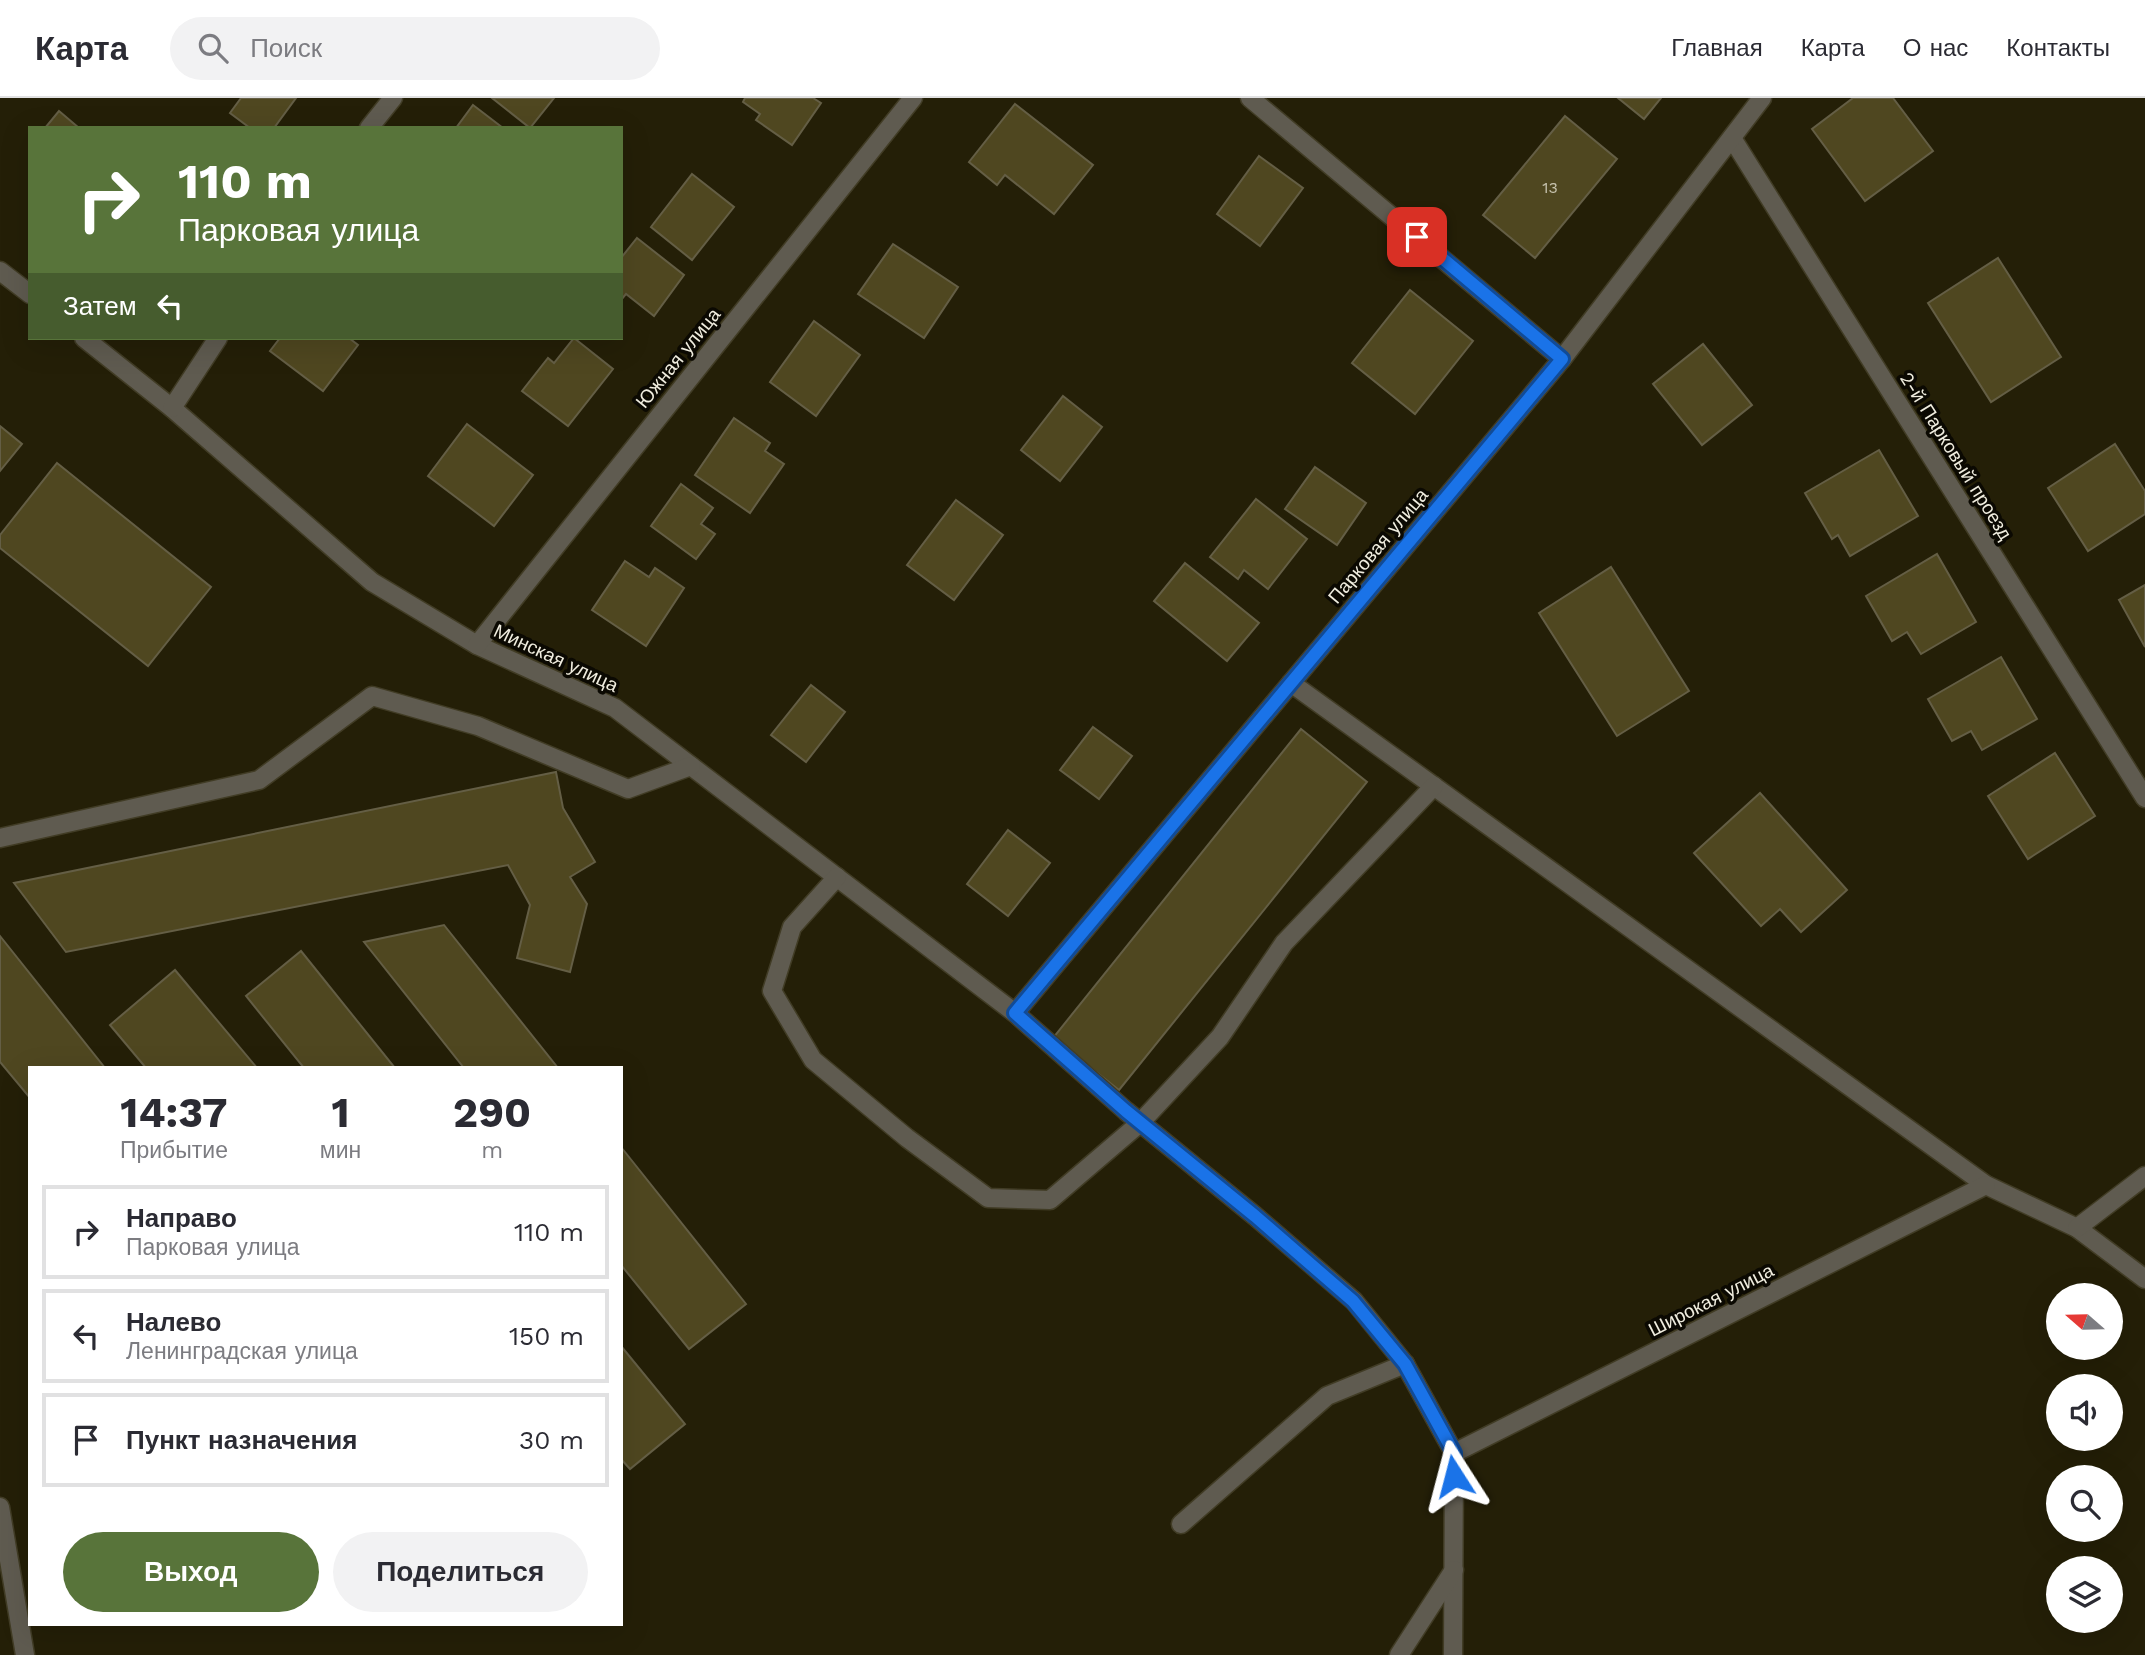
<!DOCTYPE html>
<html lang="ru">
<head>
<meta charset="utf-8">
<style>
  body { margin:0; font-family:"Work Sans",sans-serif; background:#f2f2f3; color:#2b2b33; height:100vh; display:flex; flex-direction:column; font-size:26px; white-space:nowrap }
  * { box-sizing:border-box; margin:0 }
  p { font-size:23px; color:#7c7c81 }
  .icon { flex:none; width:38px; height:38px; fill:none; stroke:currentColor; stroke-width:2; stroke-linecap:round; stroke-linejoin:round }
  .map { position:relative; flex:1; overflow:hidden }
  .sheet { position:absolute; left:28px; top:968px; width:595px; height:560px; display:flex; flex-direction:column; background:#fff; border-radius:0px; box-shadow:0 7px 28px #0002 }
  .sheet>* { flex:none }
  .guide { position:absolute; left:28px; top:28px; width:595px; height:214px; border-radius:0px; box-shadow:0 7px 28px #0002; background:#58743a; color:#fff; overflow:hidden }
  .needle { width:46px; rotate:290deg }
  .tools { position:absolute; left:2046px; top:1185px; display:grid; gap:14px }
  .tools a { display:grid; place-items:center; width:77px; height:77px; border-radius:50%; background:#fff; box-shadow:0 7px 28px #0002; font-size:35px }
  .pin { position:absolute; display:grid; place-items:center; width:60px; height:60px; color:#fff; margin:-30px; border-radius:14px; box-shadow:0 4px 10px #0006 }
  .me { position:absolute; width:77px; margin:-38px; rotate:351deg; stroke-linejoin:round; filter:drop-shadow(0 0 5px #0008) }
  .turn { display:flex; align-items:center; gap:24px; height:147px; padding:0 35px; font-size:32px }
  .turn .icon { width:91px; height:91px; stroke-width:2.5 }
  .turn b { display:block; font-size:49px; line-height:60px }
  .then { display:flex; align-items:center; height:66px; padding:0 35px; background:#0003; gap:14px; font-size:26px }
  .eta { display:flex; justify-content:space-evenly; align-items:center; height:119px; text-align:center }
  .eta b { font-size:42px; font-weight:700; line-height:49px }
  .cta { display:flex; gap:14px; margin-top:auto; padding:14px 35px }
  .cta a { flex:1; height:80px; border-radius:42px; background:#58743a; color:#fff; font-size:28px; font-weight:700; line-height:80px; text-align:center }
  .cta a+a { background:#f2f2f3; color:#2b2b33 }
  ul { padding:0; list-style:none }
  li { display:flex; align-items:center; gap:21px; height:94px; margin:0 14px 10px; padding:0 21px; border:4px solid #e1e1e2; border-radius:0px }
  li div { flex:1 }
  li b { display:block; font-size:26px }
  li em { font-style:normal }
  header { display:flex; align-items:center; gap:42px; box-sizing:border-box; height:98px; padding:0 35px; background:#fff; border-bottom:2px solid #e1e1e2 }
  header strong { font-size:33px }
  nav { display:flex; gap:38px; margin-inline-start:auto; font-size:24px }
  .search { width:490px; height:63px; background:#f2f2f3; display:flex; align-items:center; gap:18px; box-sizing:border-box; padding:0 24px; border-radius:38px; color:#7c7c81; font-size:26px }
  .map>svg:first-child { display:block }
</style>
</head>
<body>
<header>
<strong>Карта</strong>
<div class="search"><svg class="icon" aria-label="search" viewBox="0 0 24 24"><circle cx="10" cy="10" r="6"/><path d="M15 15l6 6"/></svg>Поиск</div>
<nav><a>Главная</a><a>Карта</a><a>О нас</a><a>Контакты</a></nav>
</header>
<div class="map">
<svg width="2145" height="1557" viewBox="0 0 2145 1557">
  <rect width="100%" height="100%" fill="#241f07"/>
  <g fill="#4f4720" stroke="#645e45" stroke-width="2">
    <path d="M 241,0 L 296,0 L 274,30 L 250,30 L 230,15 Z"/>
    <path d="M 492,0 L 554,0 L 530,30 Z"/>
    <path d="M 745,0 L 813,0 L 821,5 L 792,47 L 756,22 L 760,16 L 743,4 Z"/>
    <path d="M 1618,0 L 1661,0 L 1644,21 Z"/>
    <path d="M 1853,0 L 1893,0 L 1933,53 L 1865,103 L 1812,31 Z"/>
    <path d="M 1015,6 L 1093,67 L 1054,116 L 1005,77 L 997,87 L 969,64 Z"/>
    <path d="M 473,7 L 503,30 L 456,30 Z"/>
    <path d="M 59,13 L 79,30 L 45,30 Z"/>
    <path d="M 1565,18 L 1617,61 L 1535,160 L 1483,117 Z"/>
    <path d="M 1259,58 L 1303,90 L 1260,148 L 1217,116 Z"/>
    <path d="M 692,76 L 734,109 L 692,162 L 651,129 Z"/>
    <path d="M 637,140 L 684,177 L 654,218 L 626,196 L 621,202 L 621,160 Z"/>
    <path d="M 893,146 L 958,189 L 924,240 L 858,196 Z"/>
    <path d="M 1998,160 L 2061,259 L 1991,304 L 1928,205 Z"/>
    <path d="M 1410,192 L 1473,243 L 1415,316 L 1352,265 Z"/>
    <path d="M 814,223 L 860,257 L 816,318 L 770,284 Z"/>
    <path d="M 280,240 L 349,240 L 358,247 L 323,293 L 270,253 Z"/>
    <path d="M 574,240 L 613,271 L 568,328 L 522,293 L 548,260 L 554,265 Z"/>
    <path d="M 1703,246 L 1752,307 L 1702,347 L 1653,286 Z"/>
    <path d="M 1063,298 L 1102,329 L 1060,383 L 1021,352 Z"/>
    <path d="M 734,320 L 770,345 L 765,353 L 784,366 L 750,415 L 695,377 Z"/>
    <path d="M 467,326 L 533,377 L 494,428 L 428,378 Z"/>
    <path d="M 0,328 L 22,346 L 0,373 Z"/>
    <path d="M 2115,346 L 2145,393 L 2145,416 L 2088,453 L 2048,390 Z"/>
    <path d="M 1879,352 L 1918,418 L 1850,458 L 1838,437 L 1832,441 L 1805,395 Z"/>
    <path d="M 57,365 L 211,489 L 148,568 L 0,450 L 0,437 Z"/>
    <path d="M 1315,369 L 1366,405 L 1337,447 L 1285,411 Z"/>
    <path d="M 681,386 L 713,410 L 701,426 L 715,436 L 696,461 L 651,428 Z"/>
    <path d="M 1256,401 L 1307,441 L 1268,491 L 1244,472 L 1238,481 L 1210,459 Z"/>
    <path d="M 956,402 L 1003,437 L 954,502 L 907,467 Z"/>
    <path d="M 1937,456 L 1976,524 L 1921,556 L 1907,534 L 1892,543 L 1866,498 Z"/>
    <path d="M 625,463 L 649,479 L 655,470 L 684,490 L 646,548 L 592,512 Z"/>
    <path d="M 1185,465 L 1259,525 L 1227,563 L 1154,503 Z"/>
    <path d="M 1611,469 L 1689,593 L 1617,638 L 1539,515 Z"/>
    <path d="M 2145,487 L 2145,549 L 2119,502 Z"/>
    <path d="M 2001,559 L 2037,621 L 1982,652 L 1971,633 L 1952,643 L 1928,601 Z"/>
    <path d="M 811,587 L 845,614 L 806,664 L 771,637 Z"/>
    <path d="M 1093,629 L 1132,658 L 1099,701 L 1060,672 Z"/>
    <path d="M 1301,631 L 1367,684 L 1119,992 L 1053,940 Z"/>
    <path d="M 2055,655 L 2095,718 L 2028,761 L 1988,698 Z"/>
    <path d="M 556,674 L 563,710 L 595,764 L 570,779 L 587,806 L 570,874 L 517,860 L 530,807 L 508,767 L 66,854 L 14,785 Z"/>
    <path d="M 1760,695 L 1847,792 L 1801,834 L 1780,811 L 1761,828 L 1694,755 Z"/>
    <path d="M 1008,732 L 1050,765 L 1008,818 L 967,786 Z"/>
    <path d="M 444,827 L 558,970 L 464,970 L 364,844 Z"/>
    <path d="M 0,838 L 105,970 L 30,970 L 30,1000 L 0,964 Z"/>
    <path d="M 301,853 L 395,970 L 304,970 L 246,898 Z"/>
    <path d="M 175,872 L 257,970 L 146,970 L 110,927 Z"/>
    <path d="M 621,1049 L 746,1206 L 689,1251 L 621,1167 Z"/>
    <path d="M 621,1248 L 685,1326 L 630,1371 L 621,1361 Z"/>
  </g>
  <g fill="none" stroke-linecap="round" stroke-linejoin="round">
    <defs>
      <g id="minor">
        <path d="M 1250,0 L 1562,261"/>
        <path d="M 369,30 L 393,0"/>
        <path d="M 1732,40 L 2145,700"/>
        <path d="M 0,173 L 30,196"/>
        <path d="M 84,240 L 172,310 L 372,484 L 477,547 L 615,610 L 1015,915 L 1126,1013 L 1255,1118 L 1354,1203 L 1405,1266 L 1454,1355 L 1453,1557"/>
        <path d="M 172,310 L 218,240"/>
        <path d="M 477,547 L 913,0"/>
        <path d="M 1291,585 L 1986,1087 L 2077,1130 L 2145,1181"/>
        <path d="M 0,740 L 259,682 L 372,598 L 478,628 L 628,691 L 691,668"/>
        <path d="M 837,779 L 792,829 L 772,893 L 813,962 L 907,1040 L 988,1100 L 1050,1102 L 1140,1025 L 1220,939 L 1284,845 L 1434,688"/>
        <path d="M 1015,915 L 1562,261 L 1762,0"/>
        <path d="M 2077,1130 L 2145,1078"/>
        <path d="M 1454,1355 L 1986,1087"/>
        <path d="M 0,1409 L 25,1557"/>
        <path d="M 1181,1426 L 1327,1298 L 1405,1266"/>
        <path d="M 1399,1557 L 1454,1472"/>
      </g>
    </defs>
    <use href="#minor" stroke="#413c25" stroke-width="21"/>
    <use href="#minor" stroke="#5f5b50" stroke-width="18"/>
  </g>
  <g fill="none" stroke-linecap="round" stroke-linejoin="round">
    <defs>
      <path id="route" d="M 1417,139 L 1562,261 L 1015,915 L 1126,1013 L 1255,1118 L 1353,1203 L 1405,1266 L 1454,1355 L 1454,1378"/>
    </defs>
    <use href="#route" stroke="#114b97" stroke-width="18"/>
    <use href="#route" stroke="#1a73e8" stroke-width="12"/>
  </g>
  <g text-anchor="middle" dominant-baseline="central" stroke-width="7" stroke-linejoin="round" paint-order="stroke">
    <g font-size="16" fill="#c8c4af">
      <text x="1550" y="89">13</text>
    </g>
    <g font-size="19" fill="#f0eddf" stroke="#0b0902">
      <text transform="translate(678 260) rotate(-51)">Южная улица</text>
      <text transform="translate(1956 358) rotate(58)">2-й Парковый проезд</text>
      <text transform="translate(1378 448) rotate(-50)">Парковая улица</text>
      <text transform="translate(556 560) rotate(25)">Минская улица</text>
      <text transform="translate(1711 1202) rotate(-27)">Широкая улица</text>
    </g>
  </g>
</svg>
<div class="tools">
<a><svg class="needle" viewBox="-14 -14 28 28"><path d="M0-13l5 13h-10z" fill="#e53935"/><path d="M0 13l5-13h-10z" fill="#7c7c81"/></svg></a>
<a><svg class="icon" aria-label="sound" viewBox="0 0 24 24"><path d="M4 9h4l5-4v14l-5-4H4zM17 9q2 3 0 6"/></svg></a>
<a><svg class="icon" aria-label="search" viewBox="0 0 24 24"><circle cx="10" cy="10" r="6"/><path d="M15 15l6 6"/></svg></a>
<a><svg class="icon" aria-label="layers" viewBox="0 0 24 24"><path d="M12 4l9 5-9 5-9-5zM3 14l9 5 9-5"/></svg></a>
</div>
<div class="pin" style="left:1417px;top:139px;background:#d93025"><svg class="icon" aria-label="arrive" viewBox="0 0 24 24"><path d="M6 21V4h12l-3 4 3 4H6"/></svg></div>
<svg class="me" style="left:1454px;top:1378px" viewBox="-20 -20 40 40"><path d="M0-17L14 15 0 8-14 15z" fill="#1a73e8" stroke="#fff" stroke-width="4"/></svg>
<div class="guide">
<div class="turn"><svg class="icon" aria-label="right" viewBox="0 0 24 24"><path d="M7 20v-9h11M14 6l5 5-5 5"/></svg><div><b>110 m</b>Парковая улица</div></div>
<div class="then">Затем<svg class="icon" aria-label="left" viewBox="0 0 24 24"><path d="M17 20v-9H6M10 6l-5 5 5 5"/></svg></div>
</div>
<section class="sheet">
<div class="eta">
<div><b>14:37</b><p>Прибытие</p></div>
<div><b>1</b><p>мин</p></div>
<div><b>290</b><p>m</p></div>
</div>
<ul>
<li><svg class="icon" aria-label="right" viewBox="0 0 24 24"><path d="M7 20v-9h11M14 6l5 5-5 5"/></svg><div><b>Направо</b><p>Парковая улица</p></div><em>110 m</em></li>
<li><svg class="icon" aria-label="left" viewBox="0 0 24 24"><path d="M17 20v-9H6M10 6l-5 5 5 5"/></svg><div><b>Налево</b><p>Ленинградская улица</p></div><em>150 m</em></li>
<li><svg class="icon" aria-label="arrive" viewBox="0 0 24 24"><path d="M6 21V4h12l-3 4 3 4H6"/></svg><div><b>Пункт назначения</b></div><em>30 m</em></li>
</ul>
<div class="cta"><a>Выход</a><a>Поделиться</a></div>
</section>
</div>
</body>
</html>
